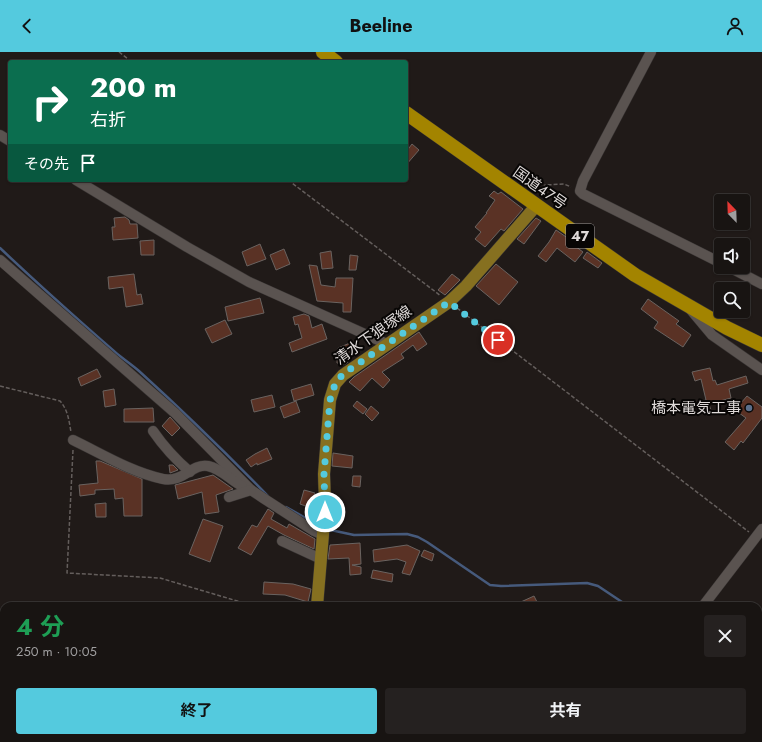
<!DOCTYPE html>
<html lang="ja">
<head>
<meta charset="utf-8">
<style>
  body { margin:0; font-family:Jost,"Noto Sans JP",sans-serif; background:#252120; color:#f1f3f6; height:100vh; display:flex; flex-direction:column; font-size:15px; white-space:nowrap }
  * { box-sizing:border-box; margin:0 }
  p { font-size:13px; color:#9f9e9f }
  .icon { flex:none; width:22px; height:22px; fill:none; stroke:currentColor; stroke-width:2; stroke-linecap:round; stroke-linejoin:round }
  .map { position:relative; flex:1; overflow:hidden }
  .side { position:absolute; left:0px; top:550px; width:762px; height:140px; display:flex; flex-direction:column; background:#181412; border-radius:12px 12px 0 0; box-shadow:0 1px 3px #0004,0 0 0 1px #363332 }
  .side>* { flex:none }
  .top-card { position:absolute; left:8px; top:8px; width:400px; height:122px; border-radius:4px; box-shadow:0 1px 3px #0004,0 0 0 1px #363332; background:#0b6e4f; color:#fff; overflow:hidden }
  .needle { width:26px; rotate:337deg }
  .buttons { position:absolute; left:714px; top:142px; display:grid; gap:8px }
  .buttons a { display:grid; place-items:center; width:36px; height:36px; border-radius:4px; background:#181412; box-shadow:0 1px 3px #0004,0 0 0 1px #363332; font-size:20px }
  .pin { position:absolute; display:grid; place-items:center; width:34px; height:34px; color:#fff; margin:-17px; border:2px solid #fff; border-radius:50%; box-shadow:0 1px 4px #0007 }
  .me { position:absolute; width:44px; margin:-22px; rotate:0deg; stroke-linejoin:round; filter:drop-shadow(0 0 3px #0008) }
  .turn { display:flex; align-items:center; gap:14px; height:84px; padding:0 16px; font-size:18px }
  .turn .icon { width:52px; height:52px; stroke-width:2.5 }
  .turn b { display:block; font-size:28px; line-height:34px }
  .then { display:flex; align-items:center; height:38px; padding:0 16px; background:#0003; gap:8px; font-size:15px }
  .round { display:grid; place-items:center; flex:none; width:42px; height:42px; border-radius:4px; background:#252120 }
  .summary { display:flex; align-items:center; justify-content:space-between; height:68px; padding:0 16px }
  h1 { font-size:24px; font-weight:700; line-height:30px; color:#1e9e55 }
  .primary-button { display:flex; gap:8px; margin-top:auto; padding:8px 16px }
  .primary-button a { flex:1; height:46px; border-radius:4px; background:#54cade; color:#111; font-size:16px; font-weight:700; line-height:46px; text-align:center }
  .primary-button a+a { background:#252120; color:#f1f3f6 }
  header { display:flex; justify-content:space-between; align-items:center; height:52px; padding:0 16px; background:#54cade; color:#111; font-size:18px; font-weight:700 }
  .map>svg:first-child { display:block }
</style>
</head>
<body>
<header><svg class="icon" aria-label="back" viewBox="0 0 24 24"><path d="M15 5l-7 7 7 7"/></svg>Beeline<svg class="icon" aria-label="person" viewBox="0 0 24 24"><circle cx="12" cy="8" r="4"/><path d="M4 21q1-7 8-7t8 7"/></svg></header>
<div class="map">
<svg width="762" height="690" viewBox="0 0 762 690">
  <rect width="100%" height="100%" fill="#201a18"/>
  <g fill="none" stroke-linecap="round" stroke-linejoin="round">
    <g stroke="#465a7c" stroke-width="2.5">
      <path d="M 0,196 C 37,231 76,266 115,300 C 123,307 131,312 139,319 C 183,359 226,401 268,444"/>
      <path d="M 286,455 L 320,474"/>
      <path d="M 326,477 L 354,483 L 407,482 L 418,485 L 427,490 L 490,533 L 501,534 L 587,531 L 598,534 L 628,554"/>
      <path d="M 758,631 L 762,632"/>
    </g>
  </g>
  <g fill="#5a3225" stroke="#6a6360">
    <path d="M 412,92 L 419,98 L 406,113 L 406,100 Z"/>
    <path d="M 494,139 L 498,142 L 501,140 L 523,157 L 504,179 L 501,177 L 485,195 L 475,187 L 481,180 L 475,175 L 487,161 L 486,161 L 495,148 L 489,144 Z"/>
    <path d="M 125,165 L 129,168 L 130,172 L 137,172 L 138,186 L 113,188 L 112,175 L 115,175 L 114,166 Z"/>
    <path d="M 536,166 L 541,169 L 524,192 L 517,187 Z"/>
    <path d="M 556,178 L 572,189 L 571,191 L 583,200 L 575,210 L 557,196 L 546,210 L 538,204 L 549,190 Z"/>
    <path d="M 154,188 L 154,203 L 141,203 L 140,189 Z"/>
    <path d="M 260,192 L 266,207 L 247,214 L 242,200 Z"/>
    <path d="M 284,197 L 290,212 L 276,218 L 270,203 Z"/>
    <path d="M 331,199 L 333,216 L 322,217 L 320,201 Z"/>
    <path d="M 587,200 L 602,211 L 598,216 L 583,206 Z"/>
    <path d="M 350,203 L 358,204 L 356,218 L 349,218 Z"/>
    <path d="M 496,212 L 518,230 L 499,253 L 476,234 Z"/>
    <path d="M 309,213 L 317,214 L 321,233 L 335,235 L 336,226 L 353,226 L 351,260 L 343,260 L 343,251 L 317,249 Z"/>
    <path d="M 134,222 L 137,243 L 141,242 L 143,252 L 126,255 L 123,235 L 109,237 L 108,225 Z"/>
    <path d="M 452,222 L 460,228 L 445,243 L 438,238 Z"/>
    <path d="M 260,246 L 264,261 L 228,269 L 225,255 Z"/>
    <path d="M 648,247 L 679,269 L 676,272 L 691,283 L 683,295 L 654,276 L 658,270 L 641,257 Z"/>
    <path d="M 304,262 L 309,264 L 312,276 L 322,272 L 327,287 L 292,300 L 289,291 L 302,286 L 298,272 L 295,273 L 293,265 Z"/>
    <path d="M 225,268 L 232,282 L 212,291 L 205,277 Z"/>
    <path d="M 419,280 L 427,292 L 417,299 L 413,293 L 401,302 L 404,306 L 382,320 L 390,328 L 383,336 L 372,326 L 360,339 L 349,330 L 354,325 Z"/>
    <path d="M 350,291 L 348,310 L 346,312 L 337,311 L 338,296 Z"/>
    <path d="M 710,316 L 713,329 L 715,328 L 717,333 L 746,324 L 748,331 L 729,337 L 731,346 L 709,352 L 711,359 L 701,361 L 698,350 L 706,348 L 701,327 L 695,329 L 692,320 Z"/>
    <path d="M 97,317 L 101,325 L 81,334 L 78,326 Z"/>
    <path d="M 311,332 L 314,343 L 294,349 L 291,338 Z"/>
    <path d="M 114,337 L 116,353 L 105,355 L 103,339 Z"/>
    <path d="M 272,343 L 275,355 L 254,360 L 251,348 Z"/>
    <path d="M 747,344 L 762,355 L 762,366 L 743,391 L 741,389 L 734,398 L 725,390 L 746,366 L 735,358 Z"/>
    <path d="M 296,349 L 300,360 L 284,366 L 280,355 Z"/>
    <path d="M 357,349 L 367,357 L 363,362 L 353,354 Z"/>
    <path d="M 371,354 L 379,361 L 372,369 L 365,362 Z"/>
    <path d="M 153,356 L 154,370 L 124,370 L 124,357 Z"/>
    <path d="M 170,365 L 180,376 L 172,384 L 162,374 Z"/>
    <path d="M 267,396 L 272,407 L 257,413 L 257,411 L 251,415 L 246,408 L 255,402 Z"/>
    <path d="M 333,401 L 353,404 L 352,416 L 332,414 Z"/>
    <path d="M 96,409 L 100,409 L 142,427 L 142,464 L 124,464 L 123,446 L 115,447 L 114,437 L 95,438 L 95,442 L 80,444 L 79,433 L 98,431 Z"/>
    <path d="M 169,413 L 173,413 L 178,418 L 170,421 Z"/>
    <path d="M 213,423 L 233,437 L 216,443 L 219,460 L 205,462 L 202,440 L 178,447 L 175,433 Z"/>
    <path d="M 353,424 L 361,424 L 360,435 L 352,434 Z"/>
    <path d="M 304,438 L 315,441 L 311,456 L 300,452 Z"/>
    <path d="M 106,451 L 106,465 L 96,465 L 95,452 Z"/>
    <path d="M 268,457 L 274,461 L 271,467 L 287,476 L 289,472 L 315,487 L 314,497 L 284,483 L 268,474 L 251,503 L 238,496 L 252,473 L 257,475 Z"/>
    <path d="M 203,467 L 223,474 L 210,510 L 189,502 Z"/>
    <path d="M 360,491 L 361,512 L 352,513 L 361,515 L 361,522 L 350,523 L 349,506 L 328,507 L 330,493 Z"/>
    <path d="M 407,493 L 420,499 L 410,523 L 402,521 L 406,510 L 397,507 L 374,510 L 373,498 Z"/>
    <path d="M 424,498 L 434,502 L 432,509 L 421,504 Z"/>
    <path d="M 373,518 L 393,522 L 392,530 L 371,526 Z"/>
    <path d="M 264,530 L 293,532 L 311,537 L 308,550 L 285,543 L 263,542 Z"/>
    <path d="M 534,544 L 539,554 L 512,554 Z"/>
  </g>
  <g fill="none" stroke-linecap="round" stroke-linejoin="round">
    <defs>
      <g id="minor">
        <path d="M 651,0 L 583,129 L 580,139 L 583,142 L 721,211"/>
        <path d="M 0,83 L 10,89"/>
        <path d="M 76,128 L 187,195 L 249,230 L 387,292"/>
        <path d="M 0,208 L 175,361 L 251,438 L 263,446 L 314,479 L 323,483"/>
        <path d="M 729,215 L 762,232"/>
        <path d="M 691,258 L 712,283 L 762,318"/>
        <path d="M 153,379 C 164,395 175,407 190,420"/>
        <path d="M 73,388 C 102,402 131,420 163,427 C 183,431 192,411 208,414 C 222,417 230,428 242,434"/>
        <path d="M 229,445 L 251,438"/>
        <path d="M 282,489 L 321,507"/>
        <path d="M 703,554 L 762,477"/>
        <path d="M 675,686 L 675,690"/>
      </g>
      <g id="major">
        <path d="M 317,554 L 324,470 L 325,451 L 324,422 L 330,348 L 335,332 L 343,323 L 449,250 L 466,234 L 536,154"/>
        <path d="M 333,686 L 333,690"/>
      </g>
      <g id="highway">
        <path d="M 323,0 L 336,10"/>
        <path d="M 406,61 L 635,223 L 727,276 L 762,293"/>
      </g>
    </defs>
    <use href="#minor" stroke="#383433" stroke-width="11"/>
    <use href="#major" stroke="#383433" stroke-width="13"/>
    <use href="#highway" stroke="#383433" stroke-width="15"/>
    <g stroke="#645e5c" stroke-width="1.5" stroke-dasharray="4 2" stroke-linecap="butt">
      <path d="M 119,0 L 132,10"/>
      <path d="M 288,128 L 441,244"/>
      <path d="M 540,141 L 545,133 L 564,132 L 571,135"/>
      <path d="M 457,256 L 749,480"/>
      <path d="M 0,334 L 60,349 C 68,358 69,369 71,380"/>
      <path d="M 73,398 L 67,521 L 160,526 L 254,554"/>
      <path d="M 0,622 L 4,623"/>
      <path d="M 758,624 L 762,626"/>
      <path d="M 77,686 L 79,690"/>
    </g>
    <use href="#minor" stroke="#5a5350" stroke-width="10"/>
    <use href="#major" stroke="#867020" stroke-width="12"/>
    <use href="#highway" stroke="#a38400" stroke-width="14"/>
  </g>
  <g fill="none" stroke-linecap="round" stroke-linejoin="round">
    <path stroke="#54cade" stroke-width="7" stroke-dasharray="0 12.6" d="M 325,460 L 324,422 L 330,348 L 335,332 L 343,322 L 449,250 L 498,288"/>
  </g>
  <circle fill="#5c6f8a" stroke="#080605" stroke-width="1.5" cx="749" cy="356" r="4"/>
  <g text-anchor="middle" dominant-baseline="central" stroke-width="4" stroke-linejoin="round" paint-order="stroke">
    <rect fill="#080605" stroke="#9e9a99" stroke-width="1" x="566" y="172" width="28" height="24" rx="3"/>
    <g font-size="14" font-weight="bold" fill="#dfdad9">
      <text x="580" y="184">47</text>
    </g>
    <g font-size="15" fill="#dfdad9" stroke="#080605">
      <text transform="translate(540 136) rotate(35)">国道47号</text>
      <text transform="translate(373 283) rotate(-35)">清水下狼塚線</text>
    </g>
    <g font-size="15" fill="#dfdad9" stroke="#080605" text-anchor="end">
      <text x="741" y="356">橋本電気工事</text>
    </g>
  </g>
</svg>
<div class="buttons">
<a><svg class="needle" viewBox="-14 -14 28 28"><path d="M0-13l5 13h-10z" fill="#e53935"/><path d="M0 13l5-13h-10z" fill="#9f9e9f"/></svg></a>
<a><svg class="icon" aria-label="sound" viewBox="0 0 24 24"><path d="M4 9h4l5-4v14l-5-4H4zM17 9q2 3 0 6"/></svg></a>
<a><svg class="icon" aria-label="search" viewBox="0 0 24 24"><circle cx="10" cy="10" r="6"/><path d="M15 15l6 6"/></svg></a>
</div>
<div class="pin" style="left:498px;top:288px;background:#d93025"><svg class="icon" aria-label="arrive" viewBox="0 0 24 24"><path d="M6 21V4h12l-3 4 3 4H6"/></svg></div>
<svg class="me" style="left:325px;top:460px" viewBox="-20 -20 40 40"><circle r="17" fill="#54cade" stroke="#fff" stroke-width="3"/><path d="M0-11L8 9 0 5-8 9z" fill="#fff"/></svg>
<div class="top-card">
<div class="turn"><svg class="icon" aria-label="right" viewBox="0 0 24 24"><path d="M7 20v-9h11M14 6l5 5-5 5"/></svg><div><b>200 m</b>右折</div></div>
<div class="then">その先<svg class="icon" aria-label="arrive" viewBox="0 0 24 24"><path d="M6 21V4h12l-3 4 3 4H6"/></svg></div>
</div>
<section class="side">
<div class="summary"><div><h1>4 分</h1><p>250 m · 10:05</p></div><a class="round"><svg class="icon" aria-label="close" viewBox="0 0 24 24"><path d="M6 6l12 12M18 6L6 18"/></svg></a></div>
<div class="primary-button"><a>終了</a><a>共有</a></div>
</section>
</div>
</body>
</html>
